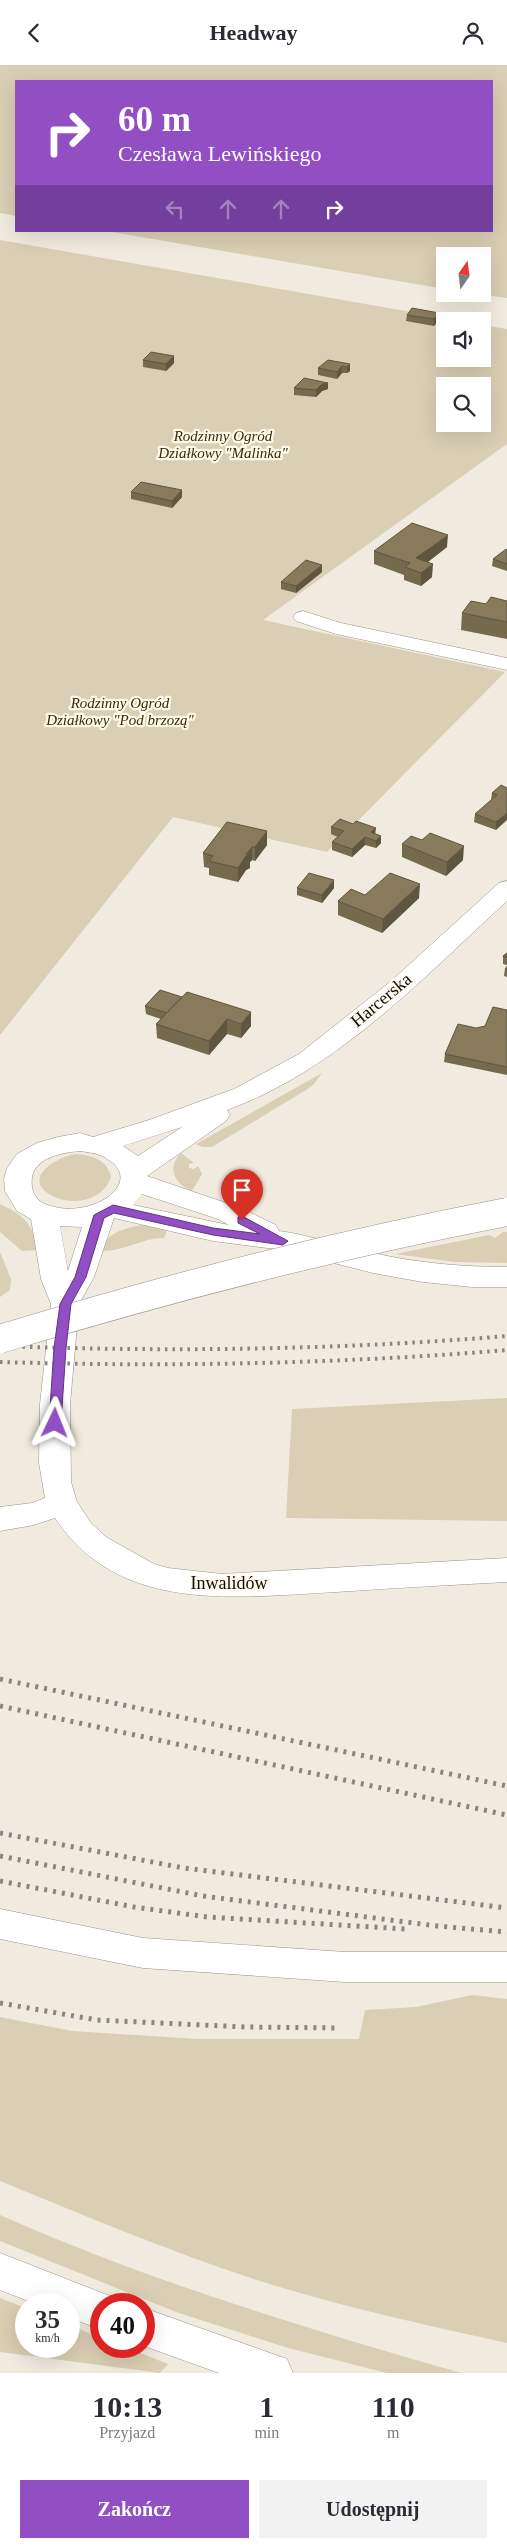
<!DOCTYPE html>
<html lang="pl">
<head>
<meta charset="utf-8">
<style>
  body { margin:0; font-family:Georgia,serif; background:#f2f2f3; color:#2b2b33; height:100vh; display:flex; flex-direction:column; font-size:19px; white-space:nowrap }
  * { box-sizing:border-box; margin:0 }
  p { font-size:16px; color:#7c7c81 }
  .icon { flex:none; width:28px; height:28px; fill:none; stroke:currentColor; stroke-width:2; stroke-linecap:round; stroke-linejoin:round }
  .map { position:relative; height:2308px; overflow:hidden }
  .panel { display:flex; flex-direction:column; background:#fff; flex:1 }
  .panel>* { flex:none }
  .top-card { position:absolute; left:15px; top:15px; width:478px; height:152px; border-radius:0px; box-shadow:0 5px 20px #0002; background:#924fc4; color:#fff; overflow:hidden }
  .needle { width:32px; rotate:14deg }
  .buttons { position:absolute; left:436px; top:182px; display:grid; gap:10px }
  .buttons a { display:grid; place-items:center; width:55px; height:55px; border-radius:0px; background:#fff; box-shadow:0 5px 20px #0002; font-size:25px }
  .speed { position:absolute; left:15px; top:2228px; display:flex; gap:10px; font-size:25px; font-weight:700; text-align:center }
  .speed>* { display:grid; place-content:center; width:65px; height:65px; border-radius:50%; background:#fff; box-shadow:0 5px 20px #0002; line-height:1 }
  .speed small { font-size:12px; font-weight:400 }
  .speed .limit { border:8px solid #d22; background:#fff; color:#111 }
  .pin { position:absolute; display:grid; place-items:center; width:42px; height:42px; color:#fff; margin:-51px -21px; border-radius:50% 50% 50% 0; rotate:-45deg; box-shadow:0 0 5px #0007 }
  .pin .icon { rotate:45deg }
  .me { position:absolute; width:55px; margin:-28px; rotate:2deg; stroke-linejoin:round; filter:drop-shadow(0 0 4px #0008) }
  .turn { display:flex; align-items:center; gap:18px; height:105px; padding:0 20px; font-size:22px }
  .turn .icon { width:65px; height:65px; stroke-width:2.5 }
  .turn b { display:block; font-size:35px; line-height:42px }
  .lanes { display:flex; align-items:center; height:48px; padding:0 20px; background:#0003; justify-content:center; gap:25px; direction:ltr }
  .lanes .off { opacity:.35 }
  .eta { display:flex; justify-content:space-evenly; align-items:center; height:85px; text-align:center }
  .eta b { font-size:30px; font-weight:700; line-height:35px }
  .cta { display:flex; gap:10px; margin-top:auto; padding:10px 20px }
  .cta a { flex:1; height:58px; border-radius:0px; background:#924fc4; color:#fff; font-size:20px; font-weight:700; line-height:58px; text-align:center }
  .cta a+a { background:#f2f2f3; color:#2b2b33 }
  header { display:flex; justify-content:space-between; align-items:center; height:65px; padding:0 20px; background:#fff; font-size:22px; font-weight:700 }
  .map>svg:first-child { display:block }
</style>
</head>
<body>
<header><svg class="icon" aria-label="back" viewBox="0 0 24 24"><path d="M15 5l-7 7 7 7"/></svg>Headway<svg class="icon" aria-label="person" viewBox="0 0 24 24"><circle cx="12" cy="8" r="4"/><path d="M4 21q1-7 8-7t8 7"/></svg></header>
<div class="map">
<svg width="507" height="2308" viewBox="0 0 507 2308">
  <rect width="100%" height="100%" fill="#f1ebdf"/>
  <g fill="#daceb4" fill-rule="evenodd">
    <path d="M 0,0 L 507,0 L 507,233 L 479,229 L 482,229 L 482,191 L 445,191 L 445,224 L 106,166 L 491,166 L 491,16 L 16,16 L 16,151 L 0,148 Z"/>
    <path d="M 0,175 L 463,256 L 445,256 L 445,294 L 482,294 L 483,260 L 507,264 L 507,379 L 263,555 L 505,607 L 327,787 L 173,752 L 0,970 ZM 445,321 L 482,321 L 482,359 L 445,359 Z"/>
    <path d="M 322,1008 L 314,1019 L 306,1025 L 212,1082 L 202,1082 L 196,1079 Z"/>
    <path d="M 181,1088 L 194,1098 L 189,1099 L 189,1103 L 194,1104 L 198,1101 L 202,1109 L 192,1126 C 175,1119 166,1103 181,1088 Z"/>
    <path d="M 76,1089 C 93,1091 107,1094 111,1112 C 103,1136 72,1142 51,1130 C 21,1113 57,1092 76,1089 Z"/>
    <path d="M 0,1139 C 25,1151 32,1158 38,1185 L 22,1186 L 0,1167 Z"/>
    <path d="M 142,1160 L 168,1163 L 164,1173 C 144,1172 124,1187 100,1186 C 108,1167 122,1164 142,1160 Z"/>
    <path d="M 503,1167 L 507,1167 L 507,1198 L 455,1197 L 395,1189 L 489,1170 L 495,1173 Z"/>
    <path d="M 0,1187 L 11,1214 L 10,1225 L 0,1232 Z"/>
    <path d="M 507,1333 L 507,1456 L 286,1453 L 292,1344 Z"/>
    <path d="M 472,1930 L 507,1934 L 507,2278 C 430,2261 352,2244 276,2221 C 182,2192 91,2153 0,2116 L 0,1952 L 72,1966 L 198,1974 L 359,1974 L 365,1945 L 416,1942 Z"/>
    <path d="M 0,2150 C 149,2216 305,2263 461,2308 L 387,2308 L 288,2283 L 176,2247 L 0,2176 Z"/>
    <path d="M 0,2233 L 26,2243 L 26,2281 L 69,2281 L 69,2260 L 101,2273 L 101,2281 L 123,2281 L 168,2299 L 160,2308 L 0,2287 Z"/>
  </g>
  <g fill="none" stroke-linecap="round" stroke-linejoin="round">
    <defs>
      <g id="minor">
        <path d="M 303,546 L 341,558 L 507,593 L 507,605 L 336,569 L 296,556 L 293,552 L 296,548 Z"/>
        <path d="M 507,816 L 507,836 C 422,914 337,1005 227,1045 L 230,1050 L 226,1056 L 147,1111 L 238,1142 L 276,1160 L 279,1166 C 311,1170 342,1182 373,1188 C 417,1198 462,1202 507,1202 L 507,1222 L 472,1222 L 423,1217 L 373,1208 L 283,1185 L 213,1176 L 114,1153 L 94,1212 L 79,1239 L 70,1339 L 71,1417 L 77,1437 L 91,1458 L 106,1472 L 154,1499 L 168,1503 L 222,1509 L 507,1493 L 507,1517 C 450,1520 393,1523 336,1527 C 237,1532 119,1550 55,1453 L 34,1460 L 0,1466 L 0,1442 L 32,1438 L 45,1433 L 39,1398 L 40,1339 L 51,1239 L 41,1214 L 31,1154 L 17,1146 L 5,1126 L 4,1114 L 7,1103 L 17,1089 L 37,1078 L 58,1072 L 80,1068 L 93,1072 L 149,1055 L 234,1024 L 299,989 L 390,917 L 499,818 ZM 182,1062 L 138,1091 L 123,1081 ZM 80,1086 C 87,1087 96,1088 102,1091 C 152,1115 90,1158 45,1139 C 38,1136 33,1130 32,1122 C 28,1094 58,1088 80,1086 ZM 142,1129 L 218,1154 L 229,1160 L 133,1140 ZM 60,1161 L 82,1162 L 68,1206 Z"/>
        <path d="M 0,1844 L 143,1873 L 345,1887 L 507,1887 L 507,1917 L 345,1917 L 143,1903 L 0,1874 Z"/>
      </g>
      <g id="major">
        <path d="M 0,2188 L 115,2233 L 118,2239 L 101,2239 L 101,2265 L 69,2252 L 69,2239 L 36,2239 L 0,2225 Z"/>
        <path d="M 144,2243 L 287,2294 L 293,2308 L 219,2308 L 144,2281 Z"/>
      </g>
    </defs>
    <use href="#minor" stroke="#999489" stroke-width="1"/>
    <use href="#major" stroke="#999489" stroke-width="1"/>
    <use href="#minor" fill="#fff" fill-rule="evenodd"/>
    <use href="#major" fill="#fff" fill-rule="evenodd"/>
    <g stroke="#89867d" stroke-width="1">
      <path d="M 0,1267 C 167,1214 335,1172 507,1140"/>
      <path d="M 0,1282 C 167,1230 335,1187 507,1154"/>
    </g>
    <g stroke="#89867d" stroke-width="4" stroke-dasharray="2.5 5" stroke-linecap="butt">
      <path d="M 0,1281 C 169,1287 338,1285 507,1271"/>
      <path d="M 0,1297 C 169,1302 338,1299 507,1285"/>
    </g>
    <g stroke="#89867d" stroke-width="5" stroke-dasharray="3 6" stroke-linecap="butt">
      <path d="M 0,1614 L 507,1721"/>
      <path d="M 0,1641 L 507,1750"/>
      <path d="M 0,1768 L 184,1803 L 507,1843"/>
      <path d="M 0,1791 L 203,1831 L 437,1861 L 507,1867"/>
      <path d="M 0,1816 L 134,1842 L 207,1852 L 406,1864"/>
      <path d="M 0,1938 L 97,1955 L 245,1962 L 340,1963"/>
    </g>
    <defs>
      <path id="minor-bridge" d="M 0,1274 C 167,1223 335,1180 507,1147"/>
    </defs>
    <use href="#minor-bridge" stroke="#999489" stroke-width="29" stroke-linecap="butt"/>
    <use href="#minor-bridge" stroke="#fff" stroke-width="28"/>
  </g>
  <g fill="#75694e">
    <path d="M 407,250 L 439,254 L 434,261 L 406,256 Z"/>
    <path d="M 174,291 L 174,298 L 166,306 L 143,302 L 143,295 Z"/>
    <path d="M 350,299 L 350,306 L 347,308 L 342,308 L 337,314 L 318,310 L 318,303 Z"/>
    <path d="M 294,323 L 328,324 L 322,326 L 316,332 L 294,330 Z"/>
    <path d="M 182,425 L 182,432 L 172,443 L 131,434 L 131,427 Z"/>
    <path d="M 447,482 L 428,497 L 432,512 L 421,521 L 404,515 L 404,510 L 374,499 L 374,486 Z"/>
    <path d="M 507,485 L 507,506 L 492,501 L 493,494 Z"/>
    <path d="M 322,507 L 296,528 L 281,524 L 281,517 Z"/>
    <path d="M 507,536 L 507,574 L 461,565 L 462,548 L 486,539 Z"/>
    <path d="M 507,723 L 496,765 L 474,757 L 475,749 L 491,735 L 492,728 Z"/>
    <path d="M 227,757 L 267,780 L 255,796 L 252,795 L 250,797 L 250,803 L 246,805 L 238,817 L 209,810 L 209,803 L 204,802 L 203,788 Z"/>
    <path d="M 331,762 L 375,768 L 381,778 L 376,783 L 365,780 L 352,792 L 332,785 L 332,777 L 338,772 L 331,769 Z"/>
    <path d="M 422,775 L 463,795 L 446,811 L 402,792 L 402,779 Z"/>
    <path d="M 297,823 L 334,823 L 322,838 L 297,830 Z"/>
    <path d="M 365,830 L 419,833 L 382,868 L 338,850 L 338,836 Z"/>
    <path d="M 507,888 L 507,900 L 503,899 L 503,891 Z"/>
    <path d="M 507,901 L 507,912 L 504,911 L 505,903 Z"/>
    <path d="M 160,925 L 251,961 L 241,973 L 227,969 L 209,990 L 157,973 L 156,959 L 161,954 L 146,949 L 145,941 Z"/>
    <path d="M 507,945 L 507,1010 L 444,997 L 445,989 L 476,963 L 485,961 Z"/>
  </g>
  <g fill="#5f5540">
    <path d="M 439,248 L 439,254 L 434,261 L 434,254 Z"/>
    <path d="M 174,291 L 174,298 L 166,306 L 166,299 Z"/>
    <path d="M 350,299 L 350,306 L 347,308 L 347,302 Z"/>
    <path d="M 342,301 L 342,308 L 337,314 L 337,307 Z"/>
    <path d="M 328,318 L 328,324 L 322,326 L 316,332 L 316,325 L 322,319 Z"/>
    <path d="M 182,425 L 182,432 L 172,443 L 172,436 Z"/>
    <path d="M 448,470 L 447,482 L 416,506 L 416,493 Z"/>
    <path d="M 433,499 L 432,512 L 421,521 L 421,508 Z"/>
    <path d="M 322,500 L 322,507 L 296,528 L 296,521 Z"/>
    <path d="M 507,748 L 507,755 L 496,765 L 496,757 Z"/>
    <path d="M 376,763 L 375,770 L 371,774 L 371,767 Z"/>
    <path d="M 267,766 L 267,780 L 255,796 L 255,782 Z"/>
    <path d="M 381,771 L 381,778 L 376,783 L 376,776 Z"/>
    <path d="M 365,772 L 365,780 L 352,792 L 352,784 Z"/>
    <path d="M 464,781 L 463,795 L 446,811 L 447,797 Z"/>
    <path d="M 252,782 L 252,795 L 250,797 L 250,803 L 246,805 L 238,817 L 238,803 Z"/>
    <path d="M 334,815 L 334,823 L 322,838 L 322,830 Z"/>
    <path d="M 420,819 L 419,833 L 382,868 L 383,854 Z"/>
    <path d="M 251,947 L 251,961 L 241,973 L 241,959 Z"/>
    <path d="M 227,954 L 227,969 L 209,990 L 209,976 Z"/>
  </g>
  <g fill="#887a5b" stroke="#5f5540">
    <path d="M 412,243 L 439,248 L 434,254 L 407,250 Z"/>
    <path d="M 151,287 L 174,291 L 166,299 L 143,295 Z"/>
    <path d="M 328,295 L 350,299 L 347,302 L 342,301 L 337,307 L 318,303 Z"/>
    <path d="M 304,313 L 328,318 L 322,319 L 316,325 L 294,323 Z"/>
    <path d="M 141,417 L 182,425 L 172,436 L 131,427 Z"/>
    <path d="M 412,458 L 448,470 L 416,493 L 433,499 L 421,508 L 405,502 L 410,498 L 374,486 Z"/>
    <path d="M 506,484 L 507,485 L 507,499 L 493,494 Z"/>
    <path d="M 306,495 L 322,500 L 296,521 L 281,517 Z"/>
    <path d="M 491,532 L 507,536 L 507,557 L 462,548 L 471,536 L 486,539 Z"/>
    <path d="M 501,720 L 507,723 L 507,748 L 496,757 L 475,749 L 497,730 L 492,728 Z"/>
    <path d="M 340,754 L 353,759 L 356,756 L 376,763 L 371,767 L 381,771 L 376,776 L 365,772 L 352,784 L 332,777 L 344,766 L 331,762 Z"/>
    <path d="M 227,757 L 267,766 L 255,782 L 252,782 L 246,789 L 250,789 L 246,791 L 238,803 L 209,796 L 213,791 L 203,788 Z"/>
    <path d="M 430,768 L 464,781 L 447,797 L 402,779 L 411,771 L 422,775 Z"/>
    <path d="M 309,808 L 334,815 L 322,830 L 297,823 Z"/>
    <path d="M 390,808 L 420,819 L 383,854 L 338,836 L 351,824 L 365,830 Z"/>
    <path d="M 507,888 L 507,892 L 503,891 Z"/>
    <path d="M 160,925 L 182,932 L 167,948 L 145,941 Z"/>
    <path d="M 187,927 L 251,947 L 241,959 L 227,954 L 209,976 L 156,959 Z"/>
    <path d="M 493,942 L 507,945 L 507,1002 L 445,989 L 458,959 L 476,963 L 485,961 Z"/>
  </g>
  <path fill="#924fc4" stroke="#5f337f" d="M 113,1140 L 213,1163 L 260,1169 L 238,1158 L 238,1152 L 242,1151 L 288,1176 L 283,1180 L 213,1170 L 114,1148 L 104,1153 L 86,1212 L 71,1239 L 66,1283 L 61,1358 L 55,1363 L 49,1358 L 54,1283 L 60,1239 L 75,1212 L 94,1150 Z"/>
  <g text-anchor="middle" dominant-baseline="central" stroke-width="4.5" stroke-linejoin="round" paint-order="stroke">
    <g font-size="15" font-style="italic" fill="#3c2b00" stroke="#fef9ed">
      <text x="223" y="371">Rodzinny Ogród<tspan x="223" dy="17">Działkowy "Malinka"</tspan></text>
      <text x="120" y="638">Rodzinny Ogród<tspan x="120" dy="17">Działkowy "Pod brzozą"</tspan></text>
    </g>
    <g font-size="18" fill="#0d0c08" stroke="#fef9ed">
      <text transform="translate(381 935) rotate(-40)">Harcerska</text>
      <text x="229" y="1518">Inwalidów</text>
    </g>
  </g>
</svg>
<div class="buttons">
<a><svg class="needle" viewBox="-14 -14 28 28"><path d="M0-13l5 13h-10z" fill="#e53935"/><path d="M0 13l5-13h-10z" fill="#7c7c81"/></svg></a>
<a><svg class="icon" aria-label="sound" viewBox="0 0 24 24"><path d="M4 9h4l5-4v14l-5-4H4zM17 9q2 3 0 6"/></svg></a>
<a><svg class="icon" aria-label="search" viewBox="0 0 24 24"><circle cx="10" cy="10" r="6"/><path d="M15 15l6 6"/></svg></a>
</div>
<div class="speed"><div>35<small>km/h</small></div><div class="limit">40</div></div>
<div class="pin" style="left:242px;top:1155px;background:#d93025"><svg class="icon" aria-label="arrive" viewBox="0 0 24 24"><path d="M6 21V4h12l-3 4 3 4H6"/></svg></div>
<svg class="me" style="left:55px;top:1358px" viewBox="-20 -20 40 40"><path d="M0-17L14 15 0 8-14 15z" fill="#924fc4" stroke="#fff" stroke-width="4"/></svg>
<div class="top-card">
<div class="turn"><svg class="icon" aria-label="right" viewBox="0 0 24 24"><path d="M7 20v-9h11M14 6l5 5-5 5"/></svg><div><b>60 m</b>Czesława Lewińskiego</div></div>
<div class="lanes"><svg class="icon off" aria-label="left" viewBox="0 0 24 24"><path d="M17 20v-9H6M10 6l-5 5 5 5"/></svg><svg class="icon off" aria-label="ahead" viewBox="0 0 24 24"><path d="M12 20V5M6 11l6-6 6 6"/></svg><svg class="icon off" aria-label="ahead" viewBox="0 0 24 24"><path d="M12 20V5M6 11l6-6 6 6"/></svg><svg class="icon" aria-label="right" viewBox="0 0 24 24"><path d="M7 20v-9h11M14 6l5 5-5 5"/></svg></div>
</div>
</div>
<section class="panel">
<div class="eta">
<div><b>10:13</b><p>Przyjazd</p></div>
<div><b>1</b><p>min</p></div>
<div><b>110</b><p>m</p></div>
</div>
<div class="cta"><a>Zakończ</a><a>Udostępnij</a></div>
</section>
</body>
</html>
